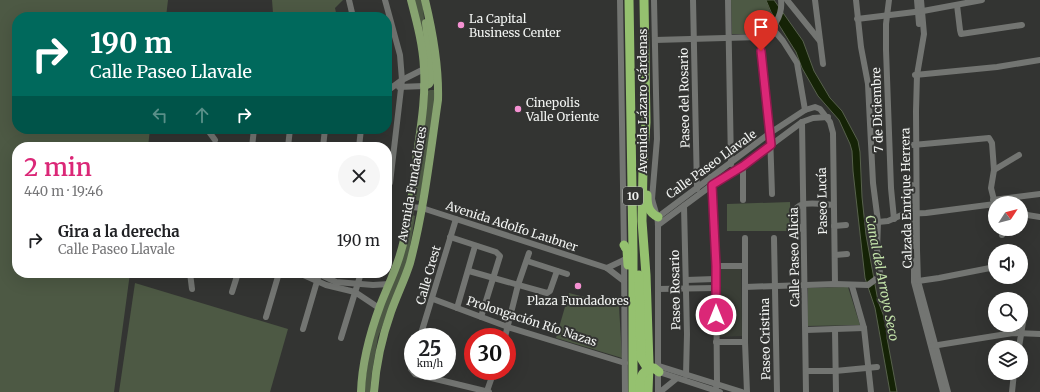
<!DOCTYPE html>
<html lang="es">
<head>
<meta charset="utf-8">
<style>
  body { margin:0; font-family:Merriweather,serif; background:#f6f6f6; color:#202124; height:100vh; display:flex; flex-direction:column; font-size:15px; white-space:nowrap }
  * { box-sizing:border-box; margin:0 }
  p { font-size:13px; color:#757577 }
  .icon { flex:none; width:22px; height:22px; fill:none; stroke:currentColor; stroke-width:2; stroke-linecap:round; stroke-linejoin:round }
  .map { position:relative; flex:1; overflow:hidden }
  .sheet { position:absolute; left:12px; top:142px; width:380px; height:136px; display:flex; flex-direction:column; background:#fff; border-radius:16px; box-shadow:0 4px 16px #0002 }
  .sheet>* { flex:none }
  .banner { position:absolute; left:12px; top:12px; width:380px; height:122px; border-radius:16px; box-shadow:0 4px 16px #0002; background:#00695c; color:#fff; overflow:hidden }
  .needle { width:26px; rotate:54deg }
  .buttons { position:absolute; left:988px; top:196px; display:grid; gap:8px }
  .buttons a { display:grid; place-items:center; width:40px; height:40px; border-radius:50%; background:#fff; box-shadow:0 4px 16px #0002; font-size:20px }
  .speed { position:absolute; left:404px; top:328px; display:flex; gap:8px; font-size:20px; font-weight:700; text-align:center }
  .speed>* { display:grid; place-content:center; width:52px; height:52px; border-radius:50%; background:#fff; box-shadow:0 4px 16px #0002; line-height:1 }
  .speed small { font-size:10px; font-weight:400 }
  .speed .limit { border:6px solid #d22; background:#fff; color:#111 }
  .pin { position:absolute; display:grid; place-items:center; width:34px; height:34px; color:#fff; margin:-41px -17px; border-radius:50% 50% 50% 0; rotate:-45deg; box-shadow:0 0 4px #0007 }
  .pin .icon { rotate:45deg }
  .me { position:absolute; width:44px; margin:-22px; rotate:0deg; stroke-linejoin:round; filter:drop-shadow(0 0 3px #0008) }
  .turn { display:flex; align-items:center; gap:14px; height:84px; padding:0 12px; font-size:18px }
  .turn .icon { width:52px; height:52px; stroke-width:2.5 }
  .turn b { display:block; font-size:28px; line-height:34px }
  .lanes { display:flex; align-items:center; height:38px; padding:0 12px; background:#0003; justify-content:center; gap:20px; direction:ltr }
  .lanes .off { opacity:.35 }
  .round { display:grid; place-items:center; flex:none; width:42px; height:42px; border-radius:21px; background:#f6f6f6 }
  .headline { display:flex; align-items:center; justify-content:space-between; height:68px; padding:0 12px }
  h1 { font-size:24px; font-weight:600; line-height:30px; color:#db2777 }
  ul { padding:0; list-style:none }
  li { display:flex; align-items:center; gap:12px; height:60px; padding:0 12px }
  li div { flex:1 }
  li b { display:block; font-size:15px }
  li em { font-style:normal }
  .map>svg:first-child { display:block }
</style>
</head>
<body>
<div class="map">
<svg width="1040" height="392" viewBox="0 0 1040 392">
  <rect width="100%" height="100%" fill="#333432"/>
  <path fill="#3a3e36" d="M 741,268 L 742,336 L 717,337 L 717,269 Z"/>
  <g fill="#4d5944">
    <path d="M 0,0 L 168,0 L 166,17 L 17,17 L 17,129 L 150,129 L 148,147 L 17,147 L 17,273 L 130,273 L 114,392 L 0,392 Z"/>
    <path d="M 272,0 L 343,0 L 335,8 L 337,17 L 274,17 L 273,13 Z"/>
    <path d="M 414,0 L 422,0 L 423,8 L 428,59 Z"/>
    <path d="M 731,0 L 766,0 L 773,20 C 761,36 750,34 732,34 Z"/>
    <path d="M 430,90 L 435,90 L 434,105 L 420,200 L 418,201 L 416,200 L 414,197 L 428,91 Z"/>
    <path d="M 790,202 L 791,231 L 727,231 L 727,204 Z"/>
    <path d="M 413,215 L 415,216 L 408,260 L 378,337 L 372,372 L 370,392 L 364,392 L 369,351 L 411,216 Z"/>
    <path d="M 135,283 L 288,329 L 270,392 L 119,392 Z"/>
    <path d="M 848,287 L 860,325 L 807,326 L 808,288 Z"/>
    <path d="M 569,293 L 619,306 L 622,358 L 556,338 Z"/>
  </g>
  <path fill="#152306" stroke="#57614c" d="M 766,0 L 774,0 L 803,41 L 814,71 L 830,98 L 842,111 L 858,141 L 860,152 L 862,197 L 866,235 L 878,301 L 883,314 L 887,329 L 887,338 L 897,392 L 890,392 L 875,308 L 865,278 L 853,171 L 852,151 L 850,144 L 839,120 L 818,96 L 802,68 L 796,52 L 789,41 L 771,12 Z"/>
  <g fill="none" stroke-linecap="round" stroke-linejoin="round">
    <g stroke="#737572" stroke-width="6">
      <path d="M 349,0 L 353,17"/>
      <path d="M 385,0 L 400,55 L 402,80 L 390,183"/>
      <path d="M 620,0 L 624,248"/>
      <path d="M 654,0 L 657,139 L 652,199 C 654,208 658,216 658,225 L 658,392"/>
      <path d="M 693,0 L 697,189"/>
      <path d="M 728,0 L 731,164"/>
      <path d="M 787,0 L 820,41"/>
      <path d="M 815,0 L 823,64"/>
      <path d="M 856,0 L 861,47 L 868,84 L 873,183 L 878,222 L 877,250 L 883,295"/>
      <path d="M 889,0 L 886,24 L 886,50 L 891,188 L 894,219"/>
      <path d="M 917,0 L 919,24"/>
      <path d="M 921,0 L 924,34 L 917,75 L 916,111 L 917,250 L 918,281 L 948,392"/>
      <path d="M 957,5 L 960,30 L 961,34 L 1022,25"/>
      <path d="M 857,19 L 923,11 L 982,0"/>
      <path d="M 772,28 L 783,41 L 797,63 L 805,110"/>
      <path d="M 760,37 L 770,133 L 772,194"/>
      <path d="M 655,40 L 760,37 C 773,30 783,16 781,0"/>
      <path d="M 915,75 L 997,67 L 1040,60"/>
      <path d="M 399,87 L 424,86"/>
      <path d="M 387,91 L 402,80 L 424,69"/>
      <path d="M 802,122 L 806,392"/>
      <path d="M 207,129 L 215,140"/>
      <path d="M 913,145 L 989,138 L 992,143 L 994,170 L 991,188 L 995,204"/>
      <path d="M 252,147 L 254,129"/>
      <path d="M 288,147 L 290,129"/>
      <path d="M 323,147 L 325,129"/>
      <path d="M 359,147 L 361,129"/>
      <path d="M 743,166 L 743,200"/>
      <path d="M 994,170 L 1019,155"/>
      <path d="M 711,177 L 716,266 L 717,384 L 715,391"/>
      <path d="M 912,185 L 913,246"/>
      <path d="M 993,200 L 1040,194"/>
      <path d="M 684,206 L 687,334 L 686,375"/>
      <path d="M 411,207 L 422,208 L 456,219 L 607,268 L 624,281"/>
      <path d="M 1021,214 L 1040,217"/>
      <path d="M 658,217 L 770,133 L 805,110 L 815,107 L 820,109 L 830,122 L 833,133 L 835,284"/>
      <path d="M 878,222 L 888,221 L 904,214 L 926,213 L 995,204"/>
      <path d="M 658,225 L 712,185 L 743,166 L 802,122 L 813,118 L 828,117"/>
      <path d="M 834,226 L 846,225"/>
      <path d="M 1002,229 L 1002,235"/>
      <path d="M 803,230 C 798,227 796,224 795,217 C 791,198 821,204 833,205"/>
      <path d="M 450,237 L 496,252 L 500,256 L 481,317"/>
      <path d="M 745,238 L 745,342 L 747,392"/>
      <path d="M 774,238 L 777,392"/>
      <path d="M 835,255 L 847,254"/>
      <path d="M 624,260 L 625,392"/>
      <path d="M 527,261 L 567,274"/>
      <path d="M 914,261 L 914,282 L 943,392"/>
      <path d="M 716,266 L 745,266"/>
      <path d="M 607,268 L 624,260"/>
      <path d="M 469,271 L 547,293 L 550,291 L 557,271"/>
      <path d="M 190,273 L 192,289"/>
      <path d="M 299,273 L 326,285 L 355,292 L 379,308"/>
      <path d="M 317,273 L 336,282 L 373,285 L 389,284"/>
      <path d="M 686,280 L 715,279"/>
      <path d="M 918,281 L 939,278 L 995,267"/>
      <path d="M 852,286 L 864,328 L 871,392"/>
      <path d="M 745,287 L 835,284 L 868,285 L 880,276"/>
      <path d="M 658,289 L 716,288"/>
      <path d="M 232,292 L 238,273"/>
      <path d="M 433,299 L 508,327 L 625,363"/>
      <path d="M 457,308 L 475,246"/>
      <path d="M 266,317 L 279,273"/>
      <path d="M 303,329 L 318,278"/>
      <path d="M 806,330 L 864,328"/>
      <path d="M 835,330 L 836,392"/>
      <path d="M 420,337 L 456,219"/>
      <path d="M 505,337 L 518,285 L 529,253"/>
      <path d="M 341,338 L 361,273"/>
      <path d="M 716,342 L 745,342"/>
      <path d="M 932,346 L 1013,333 L 1040,334"/>
      <path d="M 1019,347 L 1025,310"/>
      <path d="M 413,359 L 411,369 L 415,374 L 489,392"/>
      <path d="M 659,366 L 742,392"/>
      <path d="M 806,371 L 835,371 L 877,367"/>
      <path d="M 659,372 L 720,392"/>
      <path d="M 487,391 L 494,371"/>
      <path d="M 660,392 L 676,379"/>
      <path d="M 1012,392 L 1014,373"/>
    </g>
    <g stroke="#87a370" stroke-width="8">
      <path d="M 424,86 L 429,84 L 432,79 L 426,23"/>
      <path d="M 361,392 C 362,363 370,333 380,306 C 386,290 394,274 399,258 C 409,227 412,194 416,162 C 420,131 426,100 424,68 C 423,45 417,23 411,0"/>
      <path d="M 374,392 C 376,365 382,337 391,312 C 397,295 405,279 410,263 C 424,210 430,155 438,100 C 439,66 433,33 425,0"/>
    </g>
    <g stroke="#95c16f" stroke-width="9">
      <path d="M 629,0 L 633,252 L 633,392"/>
      <path d="M 644,0 L 646,122 L 643,168 L 642,221 L 646,275 L 649,364 L 648,392"/>
      <path d="M 647,195 C 647,205 648,212 658,217"/>
      <path d="M 624,245 L 627,250 L 628,265"/>
      <path d="M 639,275 L 641,358 L 646,366 L 654,368 L 659,372"/>
      <path d="M 640,392 C 640,381 639,371 652,369"/>
    </g>
  </g>
  <g fill="none" stroke-linecap="round" stroke-linejoin="round">
    <defs>
      <path id="route" d="M 716,315 L 716,266 L 712,185 L 743,166 L 771,145 L 761,51"/>
    </defs>
    <use href="#route" stroke="#8e194d" stroke-width="10"/>
    <use href="#route" stroke="#db2777" stroke-width="7"/>
  </g>
  <g fill="#f591d2" stroke="#333432" stroke-width="1.5">
    <circle cx="461" cy="25" r="4"/>
    <circle cx="518" cy="109" r="4"/>
    <circle cx="578" cy="286" r="4"/>
  </g>
  <g text-anchor="middle" dominant-baseline="central" stroke-width="4" stroke-linejoin="round" paint-order="stroke">
    <rect fill="#333432" stroke="#b8bab8" stroke-width="1" x="623" y="187" width="20" height="18" rx="3"/>
    <g font-size="11" font-weight="bold" fill="#f1f3f1">
      <text x="633" y="196">10</text>
    </g>
    <g font-size="12" fill="#f1f3f1" stroke="#333432" text-anchor="start">
      <text x="469" y="18">La Capital<tspan x="469" dy="14">Business Center</tspan></text>
      <text x="526" y="102">Cinepolis<tspan x="526" dy="14">Valle Oriente</tspan></text>
      <text x="578" y="300" text-anchor="middle">Plaza Fundadores</text>
    </g>
    <g font-size="12" fill="#f1f3f1" stroke="#333432">
      <text transform="translate(684 98) rotate(-91)">Paseo del Rosario</text>
      <text transform="translate(642 101) rotate(-90)">Avenida Lázaro Cárdenas</text>
      <text transform="translate(877 110) rotate(-92)">7 de Diciembre</text>
      <text transform="translate(711 164) rotate(-36)">Calle Paseo Llavale</text>
      <text transform="translate(412 184) rotate(-80)">Avenida Fundadores</text>
      <text transform="translate(906 198) rotate(-91)">Calzada Enrique Herrera</text>
      <text transform="translate(822 201) rotate(-91)">Paseo Lucía</text>
      <text transform="translate(512 226) rotate(18)">Avenida Adolfo Laubner</text>
      <text transform="translate(794 257) rotate(-91)">Calle Paseo Alicia</text>
      <text transform="translate(428 275) rotate(-74)">Calle Crest</text>
      <text transform="translate(675 290) rotate(-91)">Paseo Rosario</text>
      <text transform="translate(532 321) rotate(18)">Prolongación Río Nazas</text>
      <text transform="translate(765 339) rotate(-91)">Paseo Cristina</text>
    </g>
    <g font-size="13" font-style="italic" fill="#c3e3aa" stroke="#333432">
      <text transform="translate(882 278) rotate(79)">Canal del Arroyo Seco</text>
    </g>
  </g>
</svg>
<div class="buttons">
<a><svg class="needle" viewBox="-14 -14 28 28"><path d="M0-13l5 13h-10z" fill="#e53935"/><path d="M0 13l5-13h-10z" fill="#757577"/></svg></a>
<a><svg class="icon" aria-label="sound" viewBox="0 0 24 24"><path d="M4 9h4l5-4v14l-5-4H4zM17 9q2 3 0 6"/></svg></a>
<a><svg class="icon" aria-label="search" viewBox="0 0 24 24"><circle cx="10" cy="10" r="6"/><path d="M15 15l6 6"/></svg></a>
<a><svg class="icon" aria-label="layers" viewBox="0 0 24 24"><path d="M12 4l9 5-9 5-9-5zM3 14l9 5 9-5"/></svg></a>
</div>
<div class="speed"><div>25<small>km/h</small></div><div class="limit">30</div></div>
<div class="pin" style="left:761px;top:51px;background:#d93025"><svg class="icon" aria-label="arrive" viewBox="0 0 24 24"><path d="M6 21V4h12l-3 4 3 4H6"/></svg></div>
<svg class="me" style="left:716px;top:315px" viewBox="-20 -20 40 40"><circle r="17" fill="#db2777" stroke="#fff" stroke-width="3"/><path d="M0-11L8 9 0 5-8 9z" fill="#fff"/></svg>
<div class="banner">
<div class="turn"><svg class="icon" aria-label="right" viewBox="0 0 24 24"><path d="M7 20v-9h11M14 6l5 5-5 5"/></svg><div><b>190 m</b>Calle Paseo Llavale</div></div>
<div class="lanes"><svg class="icon off" aria-label="left" viewBox="0 0 24 24"><path d="M17 20v-9H6M10 6l-5 5 5 5"/></svg><svg class="icon off" aria-label="ahead" viewBox="0 0 24 24"><path d="M12 20V5M6 11l6-6 6 6"/></svg><svg class="icon" aria-label="right" viewBox="0 0 24 24"><path d="M7 20v-9h11M14 6l5 5-5 5"/></svg></div>
</div>
<section class="sheet">
<div class="headline"><div><h1>2 min</h1><p>440 m · 19:46</p></div><a class="round"><svg class="icon" aria-label="close" viewBox="0 0 24 24"><path d="M6 6l12 12M18 6L6 18"/></svg></a></div>
<ul>
<li><svg class="icon" aria-label="right" viewBox="0 0 24 24"><path d="M7 20v-9h11M14 6l5 5-5 5"/></svg><div><b>Gira a la derecha</b><p>Calle Paseo Llavale</p></div><em>190 m</em></li>
</ul>
</section>
</div>
</body>
</html>
